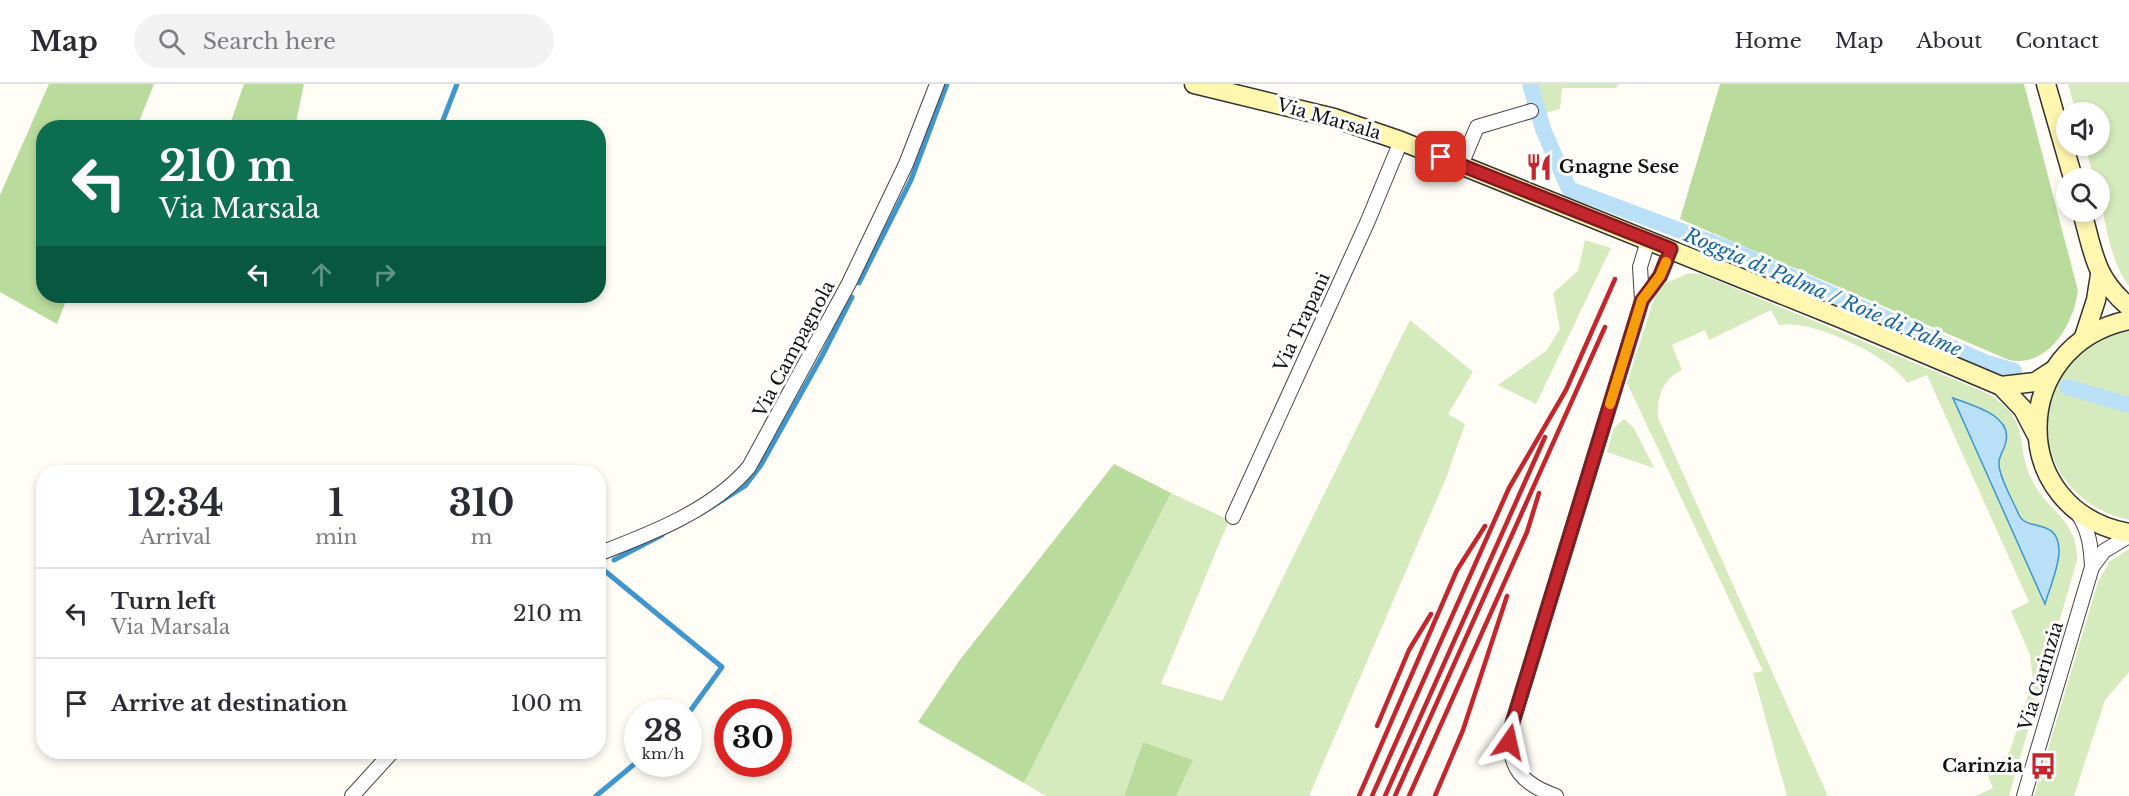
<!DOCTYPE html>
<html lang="en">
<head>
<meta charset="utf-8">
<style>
  body { margin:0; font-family:"Libre Baskerville",serif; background:#f2f2f3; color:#2b2b33; height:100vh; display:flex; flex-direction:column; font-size:22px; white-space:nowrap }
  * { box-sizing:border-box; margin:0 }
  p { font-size:20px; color:#7c7c81 }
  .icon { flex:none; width:33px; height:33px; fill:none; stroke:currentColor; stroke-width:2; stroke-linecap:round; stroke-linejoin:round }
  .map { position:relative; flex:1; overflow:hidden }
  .sheet { position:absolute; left:36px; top:381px; width:570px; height:294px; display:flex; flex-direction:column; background:#fff; border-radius:24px; box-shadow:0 3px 9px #0003 }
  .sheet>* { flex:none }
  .guide { position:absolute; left:36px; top:36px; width:570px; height:183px; border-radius:24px; box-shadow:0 3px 9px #0003; background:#0b6e4f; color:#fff; overflow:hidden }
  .tools { position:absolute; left:2056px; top:18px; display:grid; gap:12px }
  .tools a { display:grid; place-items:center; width:54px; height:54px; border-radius:50%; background:#fff; box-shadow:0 3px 9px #0003; font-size:30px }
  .speed { position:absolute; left:624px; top:615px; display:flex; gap:12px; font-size:30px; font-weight:700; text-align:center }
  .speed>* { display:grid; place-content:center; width:78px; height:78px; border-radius:50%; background:#fff; box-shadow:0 3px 9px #0003; line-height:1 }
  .speed small { font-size:15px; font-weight:400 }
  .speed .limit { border:9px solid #d22; background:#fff; color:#111 }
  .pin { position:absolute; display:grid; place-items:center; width:51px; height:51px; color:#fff; margin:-26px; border-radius:12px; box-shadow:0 3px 9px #0006 }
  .me { position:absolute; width:66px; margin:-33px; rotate:11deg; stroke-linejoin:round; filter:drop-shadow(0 0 4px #0008) }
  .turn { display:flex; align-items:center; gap:21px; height:126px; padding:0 24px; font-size:27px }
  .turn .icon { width:78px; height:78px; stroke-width:2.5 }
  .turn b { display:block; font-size:42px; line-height:51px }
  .lanes { display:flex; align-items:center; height:57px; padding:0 24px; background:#0003; justify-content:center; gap:30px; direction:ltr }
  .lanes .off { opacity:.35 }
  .eta { display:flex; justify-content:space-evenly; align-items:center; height:102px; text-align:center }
  .eta b { font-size:36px; font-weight:700; line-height:42px }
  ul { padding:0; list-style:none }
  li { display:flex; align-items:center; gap:18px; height:90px; padding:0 24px; border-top:2px solid #e1e1e2 }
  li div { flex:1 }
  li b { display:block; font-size:22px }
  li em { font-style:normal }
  header { display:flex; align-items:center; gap:36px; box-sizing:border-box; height:84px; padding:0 30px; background:#fff; border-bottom:2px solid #e1e1e2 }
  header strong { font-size:28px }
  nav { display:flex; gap:33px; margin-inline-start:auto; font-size:21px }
  .search { width:420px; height:54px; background:#f2f2f3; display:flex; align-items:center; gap:15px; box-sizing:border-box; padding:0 21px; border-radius:33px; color:#7c7c81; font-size:22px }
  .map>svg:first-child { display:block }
</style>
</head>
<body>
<header>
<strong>Map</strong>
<div class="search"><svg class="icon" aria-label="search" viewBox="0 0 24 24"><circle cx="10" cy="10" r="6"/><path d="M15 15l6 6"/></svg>Search here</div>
<nav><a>Home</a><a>Map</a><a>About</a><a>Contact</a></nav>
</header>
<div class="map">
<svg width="2129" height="712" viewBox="0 0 2129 712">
  <rect width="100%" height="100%" fill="#fffdf5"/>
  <g fill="#d5ebbd">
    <path d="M 1537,0 L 1619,0 L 1616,4 L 1562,4 L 1560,25 L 1546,29 Z"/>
    <path d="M 2068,0 L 2129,0 L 2129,202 C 2111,181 2100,122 2100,94 L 2094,94 L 2085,62 L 2100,62 L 2100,28 L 2076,28 Z"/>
    <path d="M 1585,156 L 1611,164 L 1536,320 L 1498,301 L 1546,267 L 1560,245 L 1553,209 L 1578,187 Z"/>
    <path d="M 1689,189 L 1701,190 L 1989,310 C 2034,340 2013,359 2033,398 C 2049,429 2078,436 2077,476 L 2009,712 L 1975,712 L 1993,704 L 1987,689 L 1996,683 L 2010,667 L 2033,595 L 2030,571 L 2011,527 L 2029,518 L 1927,291 L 1907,299 C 1891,272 1810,234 1779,241 L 1771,226 L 1709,256 L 1705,246 L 1672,261 L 1682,286 C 1662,296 1657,313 1658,334 L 1828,712 L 1787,712 L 1753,589 L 1763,587 L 1627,299 L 1656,209 L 1666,199 Z"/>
    <path d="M 1410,236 L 1473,288 L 1448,330 L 1465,340 L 1446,394 L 1309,712 L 1176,712 L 1193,676 L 1143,658 L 1124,712 L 1046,712 L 1024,699 L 1171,409 L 1229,436 L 1161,600 L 1222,617 Z"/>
    <path d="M 2129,246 L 2129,436 C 2048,419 2014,320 2084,267 C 2096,257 2113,248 2129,246 Z"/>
    <path d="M 1624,335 L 1634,344 L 1654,384 L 1607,368 L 1614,344 Z"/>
    <path d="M 2129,465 L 2129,588 L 2105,616 L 2074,712 L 2034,712 L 2098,498 L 2110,477 Z"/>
  </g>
  <g fill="#b9dc9c">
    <path d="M 49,0 L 154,0 L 137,43 L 44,44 L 44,212 L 68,212 L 57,240 L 0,208 L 0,111 Z"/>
    <path d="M 244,0 L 304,0 L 295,43 L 229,43 Z"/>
    <path d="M 1720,0 L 2024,0 L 2078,207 C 2073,241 2048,284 2009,276 L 1680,135 Z"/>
    <path d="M 1114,380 L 1171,409 L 1024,699 L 918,638 L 959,577 Z"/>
    <path d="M 1143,658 L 1193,676 L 1176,712 L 1124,712 Z"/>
  </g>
  <path fill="#b9e0f7" stroke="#3f96cf" stroke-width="1.5" d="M 1953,314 C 1971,321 2012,331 2006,357 C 2005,365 1999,371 1999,379 C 1998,391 2014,419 2019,431 C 2027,448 2058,433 2059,466 C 2060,480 2049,506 2045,520 Z"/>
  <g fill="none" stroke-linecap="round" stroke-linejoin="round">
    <g stroke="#3f96cf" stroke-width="5">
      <path d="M 440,44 L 457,0"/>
      <path d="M 859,199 L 911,96 L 947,0"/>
      <path d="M 702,429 L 745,402 L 761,381 L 822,272 L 852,213"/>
      <path d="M 614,476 L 662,451"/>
      <path d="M 603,482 L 600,483 L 722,583 L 688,630"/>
      <path d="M 596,712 L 638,677"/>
    </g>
    <g stroke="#b9e0f7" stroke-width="16">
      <path d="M 1530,0 L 1543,45 L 1569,105 L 1732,166 L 1987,279 L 2014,287"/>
      <path d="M 2067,303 L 2129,321"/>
    </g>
    <defs>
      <g id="street">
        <path d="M 1461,81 L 1477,43 L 1531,27"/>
        <path d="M 1642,216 L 1660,192 L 1671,165"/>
        <path d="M 2077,428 C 2089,446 2091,462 2092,483"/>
        <path d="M 1233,433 L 1367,139 L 1401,57"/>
        <path d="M 598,470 C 650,450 713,426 749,383 L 849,199 L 906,80 L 937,0"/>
        <path d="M 352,712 L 392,668"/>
        <path d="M 1556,712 C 1522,700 1508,684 1510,647 L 1642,216 L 1640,183 L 1648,157"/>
        <path d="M 2024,712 L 2092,483 L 2104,467 L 2129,452"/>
      </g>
      <g id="secondary">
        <path d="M 1194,0 L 1334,34 L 1401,57 L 1840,234 L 2001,302 L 2023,325 L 2036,350"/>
        <path d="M 2046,0 L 2073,94"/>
        <path d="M 2082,128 C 2094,170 2094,193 2129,223"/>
        <path d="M 2129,236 C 2008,261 2006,427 2129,449"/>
        <path d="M 2084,253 L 2096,216 L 2100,191"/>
        <path d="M 2001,302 L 2035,298 L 2052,287"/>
      </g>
    </defs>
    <use href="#street" stroke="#444" stroke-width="16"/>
    <use href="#secondary" stroke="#333" stroke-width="21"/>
    <use href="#street" stroke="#fff" stroke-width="14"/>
    <use href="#secondary" stroke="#fff6b0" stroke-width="18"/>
    <g stroke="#c4262e" stroke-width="4.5">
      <path d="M 1377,642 L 1409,566 L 1431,530"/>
      <path d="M 1359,712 L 1457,486 L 1485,442"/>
      <path d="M 1372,712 L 1509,404 L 1566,306 L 1615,195"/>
      <path d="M 1385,712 L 1545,353"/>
      <path d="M 1395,712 L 1605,243"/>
      <path d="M 1409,712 L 1527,448 L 1539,409"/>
      <path d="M 1435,712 L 1463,646 L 1507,512"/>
    </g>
  </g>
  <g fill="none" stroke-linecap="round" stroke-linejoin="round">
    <defs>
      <path id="route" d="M 1441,73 L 1671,165 L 1660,192 L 1642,216 L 1513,637 L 1509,658"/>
    </defs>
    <use href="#route" stroke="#7f191e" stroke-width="15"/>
    <use href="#route" stroke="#c4262e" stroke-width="10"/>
    <path stroke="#f59e0b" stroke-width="10" d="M 1610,320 L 1642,216 L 1660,192 L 1666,178"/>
  </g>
  <defs>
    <symbol id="restaurant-bare" viewBox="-9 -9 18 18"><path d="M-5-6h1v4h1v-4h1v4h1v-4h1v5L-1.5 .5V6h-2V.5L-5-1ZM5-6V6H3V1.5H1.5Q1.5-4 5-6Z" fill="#c4262e" stroke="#fff" stroke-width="2.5" paint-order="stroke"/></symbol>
    <symbol id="bus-bare" viewBox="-9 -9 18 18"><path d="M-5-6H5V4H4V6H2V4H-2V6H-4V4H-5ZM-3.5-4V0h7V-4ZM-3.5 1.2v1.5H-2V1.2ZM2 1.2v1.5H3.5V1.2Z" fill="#c4262e" stroke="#fff" stroke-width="2.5" paint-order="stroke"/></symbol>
  </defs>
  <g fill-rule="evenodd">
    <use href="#restaurant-bare" x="1520" y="64" width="38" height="38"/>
    <use href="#bus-bare" x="2024" y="663" width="38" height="38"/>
  </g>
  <g text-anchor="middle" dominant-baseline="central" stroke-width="6" stroke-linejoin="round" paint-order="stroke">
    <g font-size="18" fill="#111" stroke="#fff">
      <text transform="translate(1329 35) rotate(16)">Via Marsala</text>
      <text transform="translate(1302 238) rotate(-65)">Via Trapani</text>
      <text transform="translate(794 265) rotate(-62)">Via Campagnola</text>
      <text transform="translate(2041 592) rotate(-73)">Via Carinzia</text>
    </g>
    <g font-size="18" font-weight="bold" fill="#111" stroke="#fff" text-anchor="start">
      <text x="1559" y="83">Gnagne Sese</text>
      <text x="2023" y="682" text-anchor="end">Carinzia</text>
    </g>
    <g font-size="20" font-style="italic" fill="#1768a6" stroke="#fff">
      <text transform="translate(1823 208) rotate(23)">Roggia di Palma / Roie di Palme</text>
    </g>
  </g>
</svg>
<div class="tools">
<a><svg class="icon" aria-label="sound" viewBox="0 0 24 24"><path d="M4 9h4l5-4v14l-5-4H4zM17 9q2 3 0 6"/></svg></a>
<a><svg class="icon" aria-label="search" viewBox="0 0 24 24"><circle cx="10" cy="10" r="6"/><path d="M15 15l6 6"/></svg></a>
</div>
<div class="speed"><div>28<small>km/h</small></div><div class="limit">30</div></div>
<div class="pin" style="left:1441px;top:73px;background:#d93025"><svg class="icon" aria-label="arrive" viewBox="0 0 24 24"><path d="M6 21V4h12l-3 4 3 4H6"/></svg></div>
<svg class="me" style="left:1509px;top:658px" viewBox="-20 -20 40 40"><path d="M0-17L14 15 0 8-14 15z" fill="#c4262e" stroke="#fff" stroke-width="4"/></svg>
<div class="guide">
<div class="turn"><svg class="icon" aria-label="left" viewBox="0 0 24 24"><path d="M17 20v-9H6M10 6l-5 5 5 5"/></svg><div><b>210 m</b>Via Marsala</div></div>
<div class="lanes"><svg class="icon" aria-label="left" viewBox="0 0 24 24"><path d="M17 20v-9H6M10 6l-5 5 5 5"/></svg><svg class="icon off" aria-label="ahead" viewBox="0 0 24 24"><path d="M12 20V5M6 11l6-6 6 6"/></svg><svg class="icon off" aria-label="right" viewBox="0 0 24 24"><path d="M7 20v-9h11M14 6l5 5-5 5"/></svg></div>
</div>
<section class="sheet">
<div class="eta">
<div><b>12:34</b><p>Arrival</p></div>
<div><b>1</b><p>min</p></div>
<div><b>310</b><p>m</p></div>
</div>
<ul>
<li><svg class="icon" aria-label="left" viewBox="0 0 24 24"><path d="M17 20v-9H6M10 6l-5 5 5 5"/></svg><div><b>Turn left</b><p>Via Marsala</p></div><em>210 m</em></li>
<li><svg class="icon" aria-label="arrive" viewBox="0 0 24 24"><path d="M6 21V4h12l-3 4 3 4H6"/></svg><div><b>Arrive at destination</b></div><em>100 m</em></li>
</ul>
</section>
</div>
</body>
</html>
